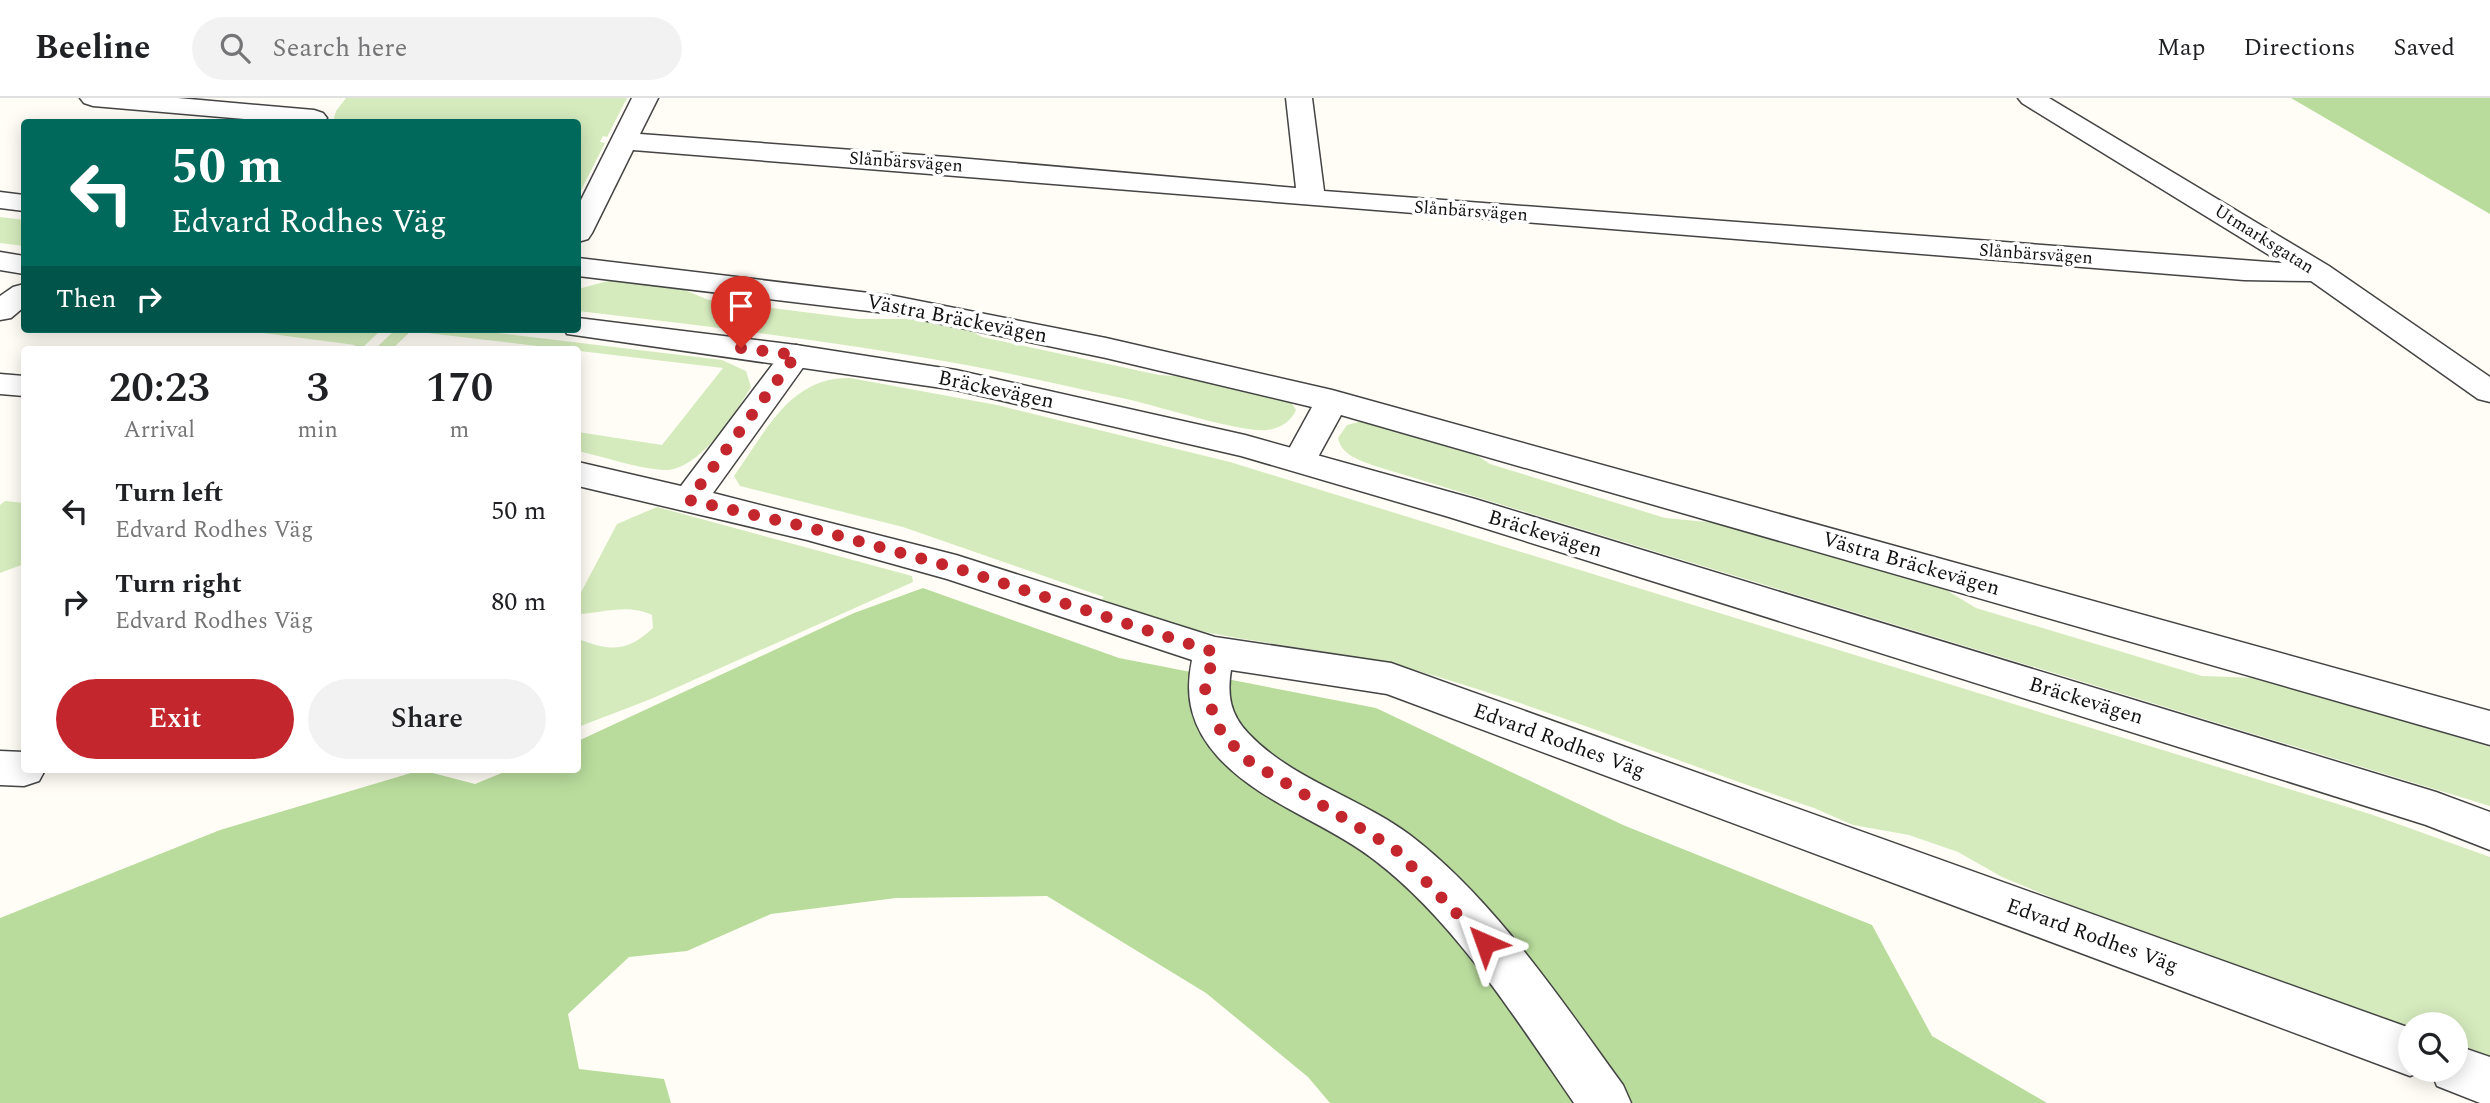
<!DOCTYPE html>
<html lang="en">
<head>
<meta charset="utf-8">
<style>
  body { margin:0; font-family:Spectral,serif; background:#f2f2f2; color:#202124; height:100vh; display:flex; flex-direction:column; font-size:26px; white-space:nowrap }
  * { box-sizing:border-box; margin:0 }
  p { font-size:23px; color:#757577 }
  .icon { flex:none; width:38px; height:38px; fill:none; stroke:currentColor; stroke-width:2; stroke-linecap:round; stroke-linejoin:round }
  .map { position:relative; flex:1; overflow:hidden }
  .sheet { position:absolute; left:21px; top:248px; width:560px; height:427px; display:flex; flex-direction:column; background:#fff; border-radius:7px; box-shadow:0 4px 18px #0003 }
  .sheet>* { flex:none }
  .banner { position:absolute; left:21px; top:21px; width:560px; height:214px; border-radius:7px; box-shadow:0 4px 18px #0003; background:#00695c; color:#fff; overflow:hidden }
  .fabs { position:absolute; left:2398px; top:914px; display:grid; gap:14px }
  .fabs a { display:grid; place-items:center; width:70px; height:70px; border-radius:50%; background:#fff; box-shadow:0 4px 18px #0003; font-size:35px }
  .pin { position:absolute; display:grid; place-items:center; width:60px; height:60px; color:#fff; margin:-72px -30px; border-radius:50% 50% 50% 0; rotate:-45deg; box-shadow:0 0 7px #0007 }
  .pin .icon { rotate:45deg }
  .me { position:absolute; width:77px; margin:-38px; rotate:317deg; stroke-linejoin:round; filter:drop-shadow(0 0 5px #0008) }
  .turn { display:flex; align-items:center; gap:24px; height:147px; padding:0 35px; font-size:32px }
  .turn .icon { width:91px; height:91px; stroke-width:2.5 }
  .turn b { display:block; font-size:49px; line-height:60px }
  .then { display:flex; align-items:center; height:66px; padding:0 35px; background:#0003; gap:14px; font-size:26px }
  .eta { display:flex; justify-content:space-evenly; align-items:center; height:119px; text-align:center }
  .eta b { font-size:42px; font-weight:600; line-height:49px }
  .primary-button { display:flex; gap:14px; margin-top:auto; padding:14px 35px }
  .primary-button a { flex:1; height:80px; border-radius:42px; background:#c4262e; color:#fff; font-size:28px; font-weight:600; line-height:80px; text-align:center }
  .primary-button a+a { background:#f2f2f2; color:#202124 }
  ul { padding:0; list-style:none }
  li { display:flex; align-items:center; gap:21px; height:91px; padding:0 35px }
  li div { flex:1 }
  li b { display:block; font-size:26px }
  li em { font-style:normal }
  header { display:flex; align-items:center; gap:42px; box-sizing:border-box; height:98px; padding:0 35px; background:#fff; border-bottom:2px solid #e0e0e0 }
  header strong { font-size:33px }
  nav { display:flex; gap:38px; margin-inline-start:auto; font-size:24px }
  .search { width:490px; height:63px; background:#f2f2f2; display:flex; align-items:center; gap:18px; box-sizing:border-box; padding:0 24px; border-radius:38px; color:#757577; font-size:26px }
  .map>svg:first-child { display:block }
</style>
</head>
<body>
<header>
<strong>Beeline</strong>
<div class="search"><svg class="icon" aria-label="search" viewBox="0 0 24 24"><circle cx="10" cy="10" r="6"/><path d="M15 15l6 6"/></svg>Search here</div>
<nav><a>Map</a><a>Directions</a><a>Saved</a></nav>
</header>
<div class="map">
<svg width="2490" height="1005" viewBox="0 0 2490 1005">
  <rect width="100%" height="100%" fill="#fffdf5"/>
  <g fill="#d5ebbd">
    <path d="M 346,0 L 627,0 L 607,39 L 603,38 L 600,44 L 605,45 L 578,98 L 578,24 L 333,24 L 336,13 Z"/>
    <path d="M 0,119 L 24,122 L 24,148 L 0,145 Z"/>
    <path d="M 612,182 L 677,189 L 709,202 L 859,221 L 916,221 L 964,229 L 982,239 L 1159,277 L 1207,280 L 1289,301 L 1296,312 C 1291,324 1280,330 1267,332 C 1239,335 1156,307 1122,300 C 1069,289 1015,276 961,266 C 834,243 706,228 578,213 L 578,191 Z"/>
    <path d="M 232,231 L 364,231 L 380,233 L 360,252 L 350,252 L 355,247 Z"/>
    <path d="M 396,231 L 465,231 L 722,262 L 746,273 L 751,289 C 735,316 699,374 663,372 C 635,370 605,359 578,353 L 578,334 L 662,347 L 723,270 L 411,233 L 391,252 L 374,252 Z"/>
    <path d="M 850,280 L 997,307 L 1230,364 L 2370,716 L 2490,759 L 2490,958 L 2455,945 L 2455,926 L 2410,926 L 2410,929 L 2065,805 L 2002,779 L 1958,754 L 1909,737 L 1853,727 L 1814,710 C 1678,665 1545,608 1407,570 C 1307,544 1196,545 1101,502 L 1104,499 L 903,429 L 740,388 L 734,378 C 766,334 789,279 850,280 Z"/>
    <path d="M 1366,322 L 1466,350 L 1490,366 L 1665,420 L 1718,425 L 1869,468 L 1943,490 L 1976,510 L 2202,578 L 2261,580 L 2490,649 L 2490,708 L 1375,368 C 1360,362 1342,358 1338,340 L 1347,327 Z"/>
    <path d="M 5,403 L 24,405 L 24,466 L 0,475 L 0,407 Z"/>
    <path d="M 657,409 L 912,478 L 913,484 L 651,601 L 578,629 L 578,541 C 610,553 626,555 653,530 L 652,517 C 627,505 603,515 578,516 L 578,500 L 617,426 Z"/>
  </g>
  <g fill="#b9dc9c">
    <path d="M 2291,0 L 2490,0 L 2490,116 Z"/>
    <path d="M 923,490 L 1119,560 L 1376,610 L 1623,727 L 1872,827 L 1932,938 L 2047,1005 L 1330,1005 L 1308,979 L 1206,895 L 1047,798 L 896,800 L 771,816 L 687,853 L 629,859 L 568,916 L 579,971 L 664,981 L 671,1005 L 0,1005 L 0,820 L 220,732 L 421,672 L 475,686 L 509,672 L 578,672 L 578,643 L 854,515 Z"/>
  </g>
  <g fill="none" stroke-linecap="round" stroke-linejoin="round">
    <defs>
      <g id="minor">
        <path d="M 80,0 L 178,0 L 314,12 L 323,15 L 327,20 L 324,24 L 278,24 L 93,8 L 84,5 Z"/>
        <path d="M 632,0 L 658,0 L 640,36 L 947,59 L 1296,90 L 1286,0 L 1312,0 L 1324,93 L 2282,165 L 2022,5 L 2018,0 L 2049,0 L 2329,168 L 2490,279 L 2490,304 L 2478,301 L 2311,183 L 2244,182 L 633,52 L 592,135 L 588,141 L 578,144 L 578,108 Z"/>
        <path d="M 0,94 L 24,97 L 24,113 L 0,110 Z"/>
        <path d="M 578,160 L 894,198 L 1106,240 L 1332,292 L 2490,613 L 2490,647 L 1341,317 L 1312,370 L 1300,374 L 1288,370 L 1283,362 L 1312,309 L 1106,260 L 894,216 L 578,178 Z"/>
        <path d="M 24,186 L 24,209 L 11,220 L 0,222 L 0,198 L 13,189 Z"/>
        <path d="M 796,247 L 807,250 L 812,257 L 713,395 L 956,457 L 1215,539 L 1391,565 L 2410,930 L 2410,971 L 2427,971 L 2410,978 L 1387,596 L 1231,572 C 1227,597 1230,616 1248,635 C 1291,681 1359,699 1410,737 C 1494,801 1561,902 1623,987 L 1631,1005 L 1574,1005 C 1518,924 1456,825 1377,764 C 1328,725 1261,706 1218,659 C 1192,630 1184,600 1192,562 L 947,481 L 807,442 L 578,388 L 578,364 L 681,388 L 785,250 Z"/>
        <path d="M 0,276 L 24,278 L 24,298 L 0,296 Z"/>
        <path d="M 0,653 L 24,654 L 24,672 L 45,672 L 39,683 L 24,688 L 0,687 Z"/>
        <path d="M 2455,947 L 2490,959 L 2490,1005 L 2480,1005 L 2437,988 L 2430,971 L 2455,971 Z"/>
      </g>
      <g id="tertiary">
        <path d="M 0,154 L 24,158 L 24,176 L 0,172 Z"/>
        <path d="M 578,220 L 796,247 L 956,272 L 1245,337 L 1475,401 L 2436,694 L 2490,714 L 2490,752 L 2426,727 L 1449,419 L 1241,358 L 956,292 L 567,236 L 564,231 L 578,231 Z"/>
      </g>
    </defs>
    <use href="#minor" stroke="#444" stroke-width="3"/>
    <use href="#tertiary" stroke="#444" stroke-width="3"/>
    <use href="#minor" fill="#fff" fill-rule="evenodd"/>
    <use href="#tertiary" fill="#fff" fill-rule="evenodd"/>
  </g>
  <g fill="none" stroke-linecap="round" stroke-linejoin="round">
    <path stroke="#c4262e" stroke-width="12" stroke-dasharray="0 21.6" d="M 741,250 L 796,257 L 689,402 L 807,429 L 956,470 L 1214,554 L 1205,592 L 1218,629 L 1244,660 L 1395,751 L 1485,845"/>
  </g>
  <g text-anchor="middle" dominant-baseline="central" stroke-width="7" stroke-linejoin="round" paint-order="stroke">
    <g font-size="18" fill="#111" stroke="#fff">
      <text transform="translate(906 64) rotate(4)">Slånbärsvägen</text>
      <text transform="translate(1471 113) rotate(4)">Slånbärsvägen</text>
      <text transform="translate(2264 141) rotate(32)">Utmarksgatan</text>
      <text transform="translate(2036 156) rotate(4)">Slånbärsvägen</text>
    </g>
    <g font-size="21" fill="#111" stroke="#fff">
      <text transform="translate(957 221) rotate(11)">Västra Bräckevägen</text>
      <text transform="translate(996 292) rotate(12)">Bräckevägen</text>
      <text transform="translate(1545 436) rotate(17)">Bräckevägen</text>
      <text transform="translate(1911 466) rotate(16)">Västra Bräckevägen</text>
      <text transform="translate(2086 603) rotate(17)">Bräckevägen</text>
      <text transform="translate(1559 643) rotate(20)">Edvard Rodhes Väg</text>
      <text transform="translate(2092 838) rotate(20)">Edvard Rodhes Väg</text>
    </g>
  </g>
</svg>
<div class="fabs">
<a><svg class="icon" aria-label="search" viewBox="0 0 24 24"><circle cx="10" cy="10" r="6"/><path d="M15 15l6 6"/></svg></a>
</div>
<div class="pin" style="left:741px;top:250px;background:#d93025"><svg class="icon" aria-label="arrive" viewBox="0 0 24 24"><path d="M6 21V4h12l-3 4 3 4H6"/></svg></div>
<svg class="me" style="left:1485px;top:845px" viewBox="-20 -20 40 40"><path d="M0-17L14 15 0 8-14 15z" fill="#c4262e" stroke="#fff" stroke-width="4"/></svg>
<div class="banner">
<div class="turn"><svg class="icon" aria-label="left" viewBox="0 0 24 24"><path d="M17 20v-9H6M10 6l-5 5 5 5"/></svg><div><b>50 m</b>Edvard Rodhes Väg</div></div>
<div class="then">Then<svg class="icon" aria-label="right" viewBox="0 0 24 24"><path d="M7 20v-9h11M14 6l5 5-5 5"/></svg></div>
</div>
<section class="sheet">
<div class="eta">
<div><b>20:23</b><p>Arrival</p></div>
<div><b>3</b><p>min</p></div>
<div><b>170</b><p>m</p></div>
</div>
<ul>
<li><svg class="icon" aria-label="left" viewBox="0 0 24 24"><path d="M17 20v-9H6M10 6l-5 5 5 5"/></svg><div><b>Turn left</b><p>Edvard Rodhes Väg</p></div><em>50 m</em></li>
<li><svg class="icon" aria-label="right" viewBox="0 0 24 24"><path d="M7 20v-9h11M14 6l5 5-5 5"/></svg><div><b>Turn right</b><p>Edvard Rodhes Väg</p></div><em>80 m</em></li>
</ul>
<div class="primary-button"><a>Exit</a><a>Share</a></div>
</section>
</div>
</body>
</html>
